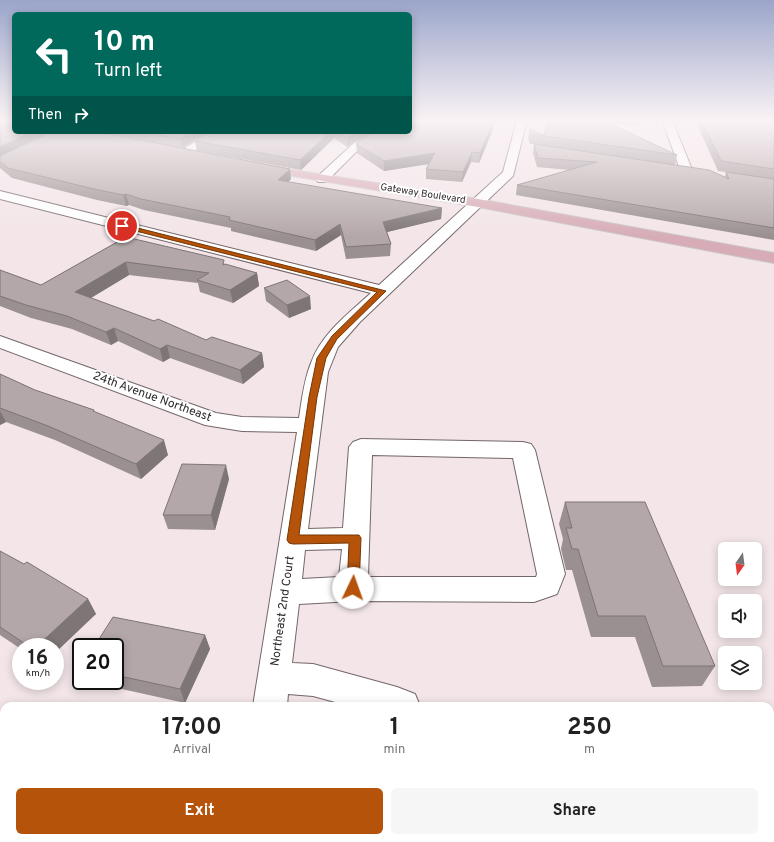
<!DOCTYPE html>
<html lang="en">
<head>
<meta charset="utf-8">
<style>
  body { margin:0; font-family:Overpass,sans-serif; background:#f6f6f6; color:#222; height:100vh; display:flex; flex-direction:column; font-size:15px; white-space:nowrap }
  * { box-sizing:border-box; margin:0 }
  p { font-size:13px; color:#767676 }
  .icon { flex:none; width:22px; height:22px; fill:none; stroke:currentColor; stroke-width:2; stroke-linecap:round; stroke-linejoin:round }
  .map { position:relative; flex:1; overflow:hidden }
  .details { position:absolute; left:0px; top:702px; width:774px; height:140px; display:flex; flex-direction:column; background:#fff; border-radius:12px 12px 0 0; box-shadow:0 2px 10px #0003 }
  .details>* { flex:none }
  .hud { position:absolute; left:12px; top:12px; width:400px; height:122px; border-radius:6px; box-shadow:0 2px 10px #0003; background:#00695c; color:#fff; overflow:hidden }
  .needle { width:26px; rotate:194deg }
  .controls { position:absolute; left:718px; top:542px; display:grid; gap:8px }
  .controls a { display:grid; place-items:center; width:44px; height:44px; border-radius:6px; background:#fff; box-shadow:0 2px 10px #0003; font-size:20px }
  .speed { position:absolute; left:12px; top:638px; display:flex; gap:8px; font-size:20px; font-weight:700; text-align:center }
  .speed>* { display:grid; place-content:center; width:52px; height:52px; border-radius:50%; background:#fff; box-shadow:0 2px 10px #0003; line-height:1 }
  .speed small { font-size:10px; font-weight:400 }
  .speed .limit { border:2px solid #111; border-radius:6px; background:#fff; color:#111 }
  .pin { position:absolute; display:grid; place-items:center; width:34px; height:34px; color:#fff; margin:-17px; border:2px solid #fff; border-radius:50%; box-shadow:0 1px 4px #0007 }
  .me { position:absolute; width:44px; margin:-22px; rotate:3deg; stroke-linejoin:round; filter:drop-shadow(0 0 3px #0008) }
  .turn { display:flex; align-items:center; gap:14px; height:84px; padding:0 16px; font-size:18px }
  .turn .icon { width:52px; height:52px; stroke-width:2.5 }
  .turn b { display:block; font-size:28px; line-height:34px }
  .then { display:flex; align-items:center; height:38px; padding:0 16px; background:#0003; gap:8px; font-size:15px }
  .eta { display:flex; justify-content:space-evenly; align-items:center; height:68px; text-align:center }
  .eta b { font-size:24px; font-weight:700; line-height:28px }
  .primary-button { display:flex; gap:8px; margin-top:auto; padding:8px 16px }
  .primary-button a { flex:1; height:46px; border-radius:6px; background:#b45309; color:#fff; font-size:16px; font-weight:700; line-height:46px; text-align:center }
  .primary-button a+a { background:#f6f6f6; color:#222 }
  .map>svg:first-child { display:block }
</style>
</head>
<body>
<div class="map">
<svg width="774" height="842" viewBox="0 0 774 842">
  <rect width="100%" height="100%" fill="#f3e5e8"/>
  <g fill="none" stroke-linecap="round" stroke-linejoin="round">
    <defs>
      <g id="minor">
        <path d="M 517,120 L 527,120 L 513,176 L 360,322 L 338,347 L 328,372 L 308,529 L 343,528 L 349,447 L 353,442 L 361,439 L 523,442 L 531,444 L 535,450 L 565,574 L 557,594 L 534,602 L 353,601 L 299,604 L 292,663 L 313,664 L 397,687 L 415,694 L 420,706 L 350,706 L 313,696 L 288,694 L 287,706 L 253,706 L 297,432 L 242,431 L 205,425 L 0,348 L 0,336 L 216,413 L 242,417 L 299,418 C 302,399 304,380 311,363 C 321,334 349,313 371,293 L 0,199 L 0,191 L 379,285 L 503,172 ZM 372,455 L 513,458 L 537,574 L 536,577 L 368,577 ZM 342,549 L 339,577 L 302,579 L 305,550 Z"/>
        <path d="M 662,120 L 672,120 L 693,172 L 691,174 L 683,174 L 681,172 Z"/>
        <path d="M 211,132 L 223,132 L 188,155 L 180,155 L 179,153 L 180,151 Z"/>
        <path d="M 376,132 L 390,132 L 361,147 L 326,182 L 318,182 L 316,179 L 318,176 L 354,143 Z"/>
        <path d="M 0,743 L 4,745 L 4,781 L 0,779 Z"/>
        <path d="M 11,838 L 53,838 L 51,842 L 9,842 Z"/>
        <path d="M 68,838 L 129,838 L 129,842 L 66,842 Z"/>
        <path d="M 394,838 L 434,838 L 432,842 L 392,842 Z"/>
      </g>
      <path id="major" d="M 261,165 L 478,199 L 774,253 L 774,263 L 478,207 L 257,170 L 255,168 Z"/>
    </defs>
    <use href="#minor" stroke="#726669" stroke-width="2"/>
    <use href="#major" stroke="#c9c7c8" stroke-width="2"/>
    <use href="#minor" fill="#fff" fill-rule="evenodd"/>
    <use href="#major" fill="#d7acb6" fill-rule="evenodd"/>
  </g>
  <g fill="#9a9091">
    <path d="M 0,120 L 14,132 L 208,132 L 182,148 L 197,151 L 195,141 L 210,132 L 373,132 L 353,142 L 347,147 L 334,138 L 301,170 L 199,151 L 291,179 L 288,182 L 442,208 L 441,219 L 387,232 L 391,244 L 390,256 L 346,259 L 341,235 L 316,251 L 231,231 L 231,228 L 144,210 L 129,205 L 126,206 L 97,200 L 12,178 L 0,168 Z"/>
    <path d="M 616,120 L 641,120 L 640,125 L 616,124 Z"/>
    <path d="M 695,120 L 774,120 L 774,240 L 516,195 L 517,185 L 569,170 L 537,167 L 533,153 L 534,144 L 530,144 L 528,138 L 530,129 L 544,135 L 677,155 L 675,165 L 725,177 L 726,172 L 718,171 Z"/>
    <path d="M 493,123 L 492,132 L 479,163 L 471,162 L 462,182 L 426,179 L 426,169 L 429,164 L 384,171 L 357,153 L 356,144 Z"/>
    <path d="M 126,237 L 257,273 L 259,286 L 233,303 L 200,292 L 198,283 L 129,275 L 91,298 L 206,340 L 262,353 L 264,367 L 243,384 L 170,358 L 163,362 L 118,341 L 111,345 L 72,329 L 31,318 L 0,306 L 0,270 L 41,285 Z"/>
    <path d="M 264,288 L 311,309 L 289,318 L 266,301 Z"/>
    <path d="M 0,374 L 35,390 L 94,410 L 95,412 L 168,455 L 141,479 L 55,440 L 6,422 L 0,425 Z"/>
    <path d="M 229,479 L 215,530 L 168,529 L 163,515 Z"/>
    <path d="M 565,502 L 715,666 L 702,686 L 652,687 L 635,637 L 591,637 L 572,570 L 566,570 L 561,549 L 563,539 L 559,524 Z"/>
    <path d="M 0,551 L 88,599 L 96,614 L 55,647 L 21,647 L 21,649 L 0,635 Z"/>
    <path d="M 205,635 L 210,649 L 185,703 L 90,682 L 89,681 L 115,681 L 115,647 Z"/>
  </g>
  <g fill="#7d7576">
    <path d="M 410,120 L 426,120 L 410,122 Z"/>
    <path d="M 493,123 L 492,132 L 479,163 L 480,153 Z"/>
    <path d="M 31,132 L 53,132 L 0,158 L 0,147 Z"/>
    <path d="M 191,132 L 208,132 L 182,148 L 180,139 Z"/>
    <path d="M 330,132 L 333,132 L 334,138 L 301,170 L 300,160 Z"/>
    <path d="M 354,132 L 373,132 L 353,142 L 347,147 L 347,138 Z"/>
    <path d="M 472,152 L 471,162 L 462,182 L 463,172 Z"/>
    <path d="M 435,153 L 435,163 L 384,171 L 384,161 Z"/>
    <path d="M 290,169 L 291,179 L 279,191 L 278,180 Z"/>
    <path d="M 126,194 L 129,205 L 126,206 L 123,195 Z"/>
    <path d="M 442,208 L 441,219 L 383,233 L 383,222 Z"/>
    <path d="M 340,224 L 341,235 L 316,251 L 315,240 Z"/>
    <path d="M 126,262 L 129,275 L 79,305 L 75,292 Z"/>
    <path d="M 257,273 L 259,286 L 233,303 L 230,290 Z"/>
    <path d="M 310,296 L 311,309 L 289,318 L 287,305 Z"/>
    <path d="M 114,328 L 118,341 L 111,345 L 106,332 Z"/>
    <path d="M 167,345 L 170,358 L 163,362 L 160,349 Z"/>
    <path d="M 262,353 L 264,367 L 243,384 L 240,370 Z"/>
    <path d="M 0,411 L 6,422 L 0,425 Z"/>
    <path d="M 164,440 L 168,455 L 141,479 L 136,464 Z"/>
    <path d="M 226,465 L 229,479 L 215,530 L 211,515 Z"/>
    <path d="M 88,599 L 96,614 L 55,653 L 55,647 L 36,647 Z"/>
    <path d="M 205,635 L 210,649 L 185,703 L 180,689 Z"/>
  </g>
  <g fill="#b3a7a9" stroke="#7d7576">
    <path d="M 0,120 L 14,120 L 14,132 L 31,132 L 0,147 Z"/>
    <path d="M 424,120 L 483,120 L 493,123 L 480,153 L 472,152 L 463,172 L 426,169 L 435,153 L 384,161 L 356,144 L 362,139 L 375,132 L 410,132 L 410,121 Z"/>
    <path d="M 548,120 L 602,120 L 677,155 L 531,134 L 530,129 L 544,135 Z"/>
    <path d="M 701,120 L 774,120 L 774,169 L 721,161 Z"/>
    <path d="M 51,132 L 99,132 L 290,169 L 278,180 L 442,208 L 383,222 L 391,244 L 346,247 L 340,224 L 315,240 L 229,220 L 230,217 L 141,199 L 126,194 L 123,195 L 94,189 L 8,168 L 0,162 L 0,156 Z"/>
    <path d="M 143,132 L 191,132 L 180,139 Z"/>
    <path d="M 210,132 L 330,132 L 300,160 L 195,141 Z"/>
    <path d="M 338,132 L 354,132 L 347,138 Z"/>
    <path d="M 534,144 L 709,170 L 729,179 L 726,172 L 774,179 L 774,228 L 517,185 L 597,162 L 538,158 Z"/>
    <path d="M 126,237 L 224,260 L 223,265 L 225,264 L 257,273 L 230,290 L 197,280 L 209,273 L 126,262 L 75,292 L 154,321 L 158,319 L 206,340 L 212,337 L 262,353 L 240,370 L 167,345 L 160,349 L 114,328 L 106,332 L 67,316 L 26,305 L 0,296 L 0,270 L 41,285 Z"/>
    <path d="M 287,280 L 310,296 L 287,305 L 264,288 Z"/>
    <path d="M 0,374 L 35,390 L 94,410 L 93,411 L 164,440 L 136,464 L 48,426 L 0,408 Z"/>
    <path d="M 182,464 L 226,465 L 211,515 L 163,515 Z"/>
    <path d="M 565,502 L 645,502 L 715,666 L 663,666 L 645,616 L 598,616 L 578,549 L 572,549 L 566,528 L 572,528 Z"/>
    <path d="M 0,551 L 24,564 L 27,562 L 88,599 L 36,647 L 30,647 L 0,627 Z"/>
    <path d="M 113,617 L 205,635 L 180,689 L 115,675 L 115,647 L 94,647 Z"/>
    <path d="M 492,838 L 621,838 L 620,842 L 490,842 Z"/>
  </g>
  <linearGradient id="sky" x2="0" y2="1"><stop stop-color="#9ba5ca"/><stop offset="0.51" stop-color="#faf3f5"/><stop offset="1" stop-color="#faf3f5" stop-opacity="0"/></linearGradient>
  <rect width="774" height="237" fill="url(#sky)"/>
  <path fill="#b45309" stroke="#753606" d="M 122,224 L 386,291 L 337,339 L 326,358 L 317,397 L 299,535 L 359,535 L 361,538 L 359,588 L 357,592 L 353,594 L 349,592 L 347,588 L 349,543 L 293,544 L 289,543 L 287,540 L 309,397 L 317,358 L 332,336 L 377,292 L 120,227 Z"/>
  <g text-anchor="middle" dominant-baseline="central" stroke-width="4" stroke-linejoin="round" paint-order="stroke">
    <g font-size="10" fill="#2e292a" stroke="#fff">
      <text transform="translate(423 194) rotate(9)">Gateway Boulevard</text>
    </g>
    <g font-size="12" fill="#2e292a" stroke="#fff">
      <text transform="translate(152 397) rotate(20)">24th Avenue Northeast</text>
      <text transform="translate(283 611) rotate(-82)">Northeast 2nd Court</text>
    </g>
  </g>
</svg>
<div class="controls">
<a><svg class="needle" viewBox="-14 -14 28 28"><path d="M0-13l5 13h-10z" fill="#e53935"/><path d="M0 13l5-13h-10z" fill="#767676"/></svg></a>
<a><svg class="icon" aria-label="sound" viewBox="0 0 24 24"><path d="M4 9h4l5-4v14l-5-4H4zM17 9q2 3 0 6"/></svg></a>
<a><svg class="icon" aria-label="layers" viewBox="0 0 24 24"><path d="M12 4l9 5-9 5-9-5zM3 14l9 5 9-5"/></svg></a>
</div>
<div class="speed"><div>16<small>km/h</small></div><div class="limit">20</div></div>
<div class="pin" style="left:122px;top:226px;background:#d93025"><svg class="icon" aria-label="arrive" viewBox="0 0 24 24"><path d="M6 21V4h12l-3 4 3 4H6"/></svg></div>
<svg class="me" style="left:353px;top:588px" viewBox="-20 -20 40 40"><circle r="19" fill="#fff"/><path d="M0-13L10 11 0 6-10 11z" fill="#b45309"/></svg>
<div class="hud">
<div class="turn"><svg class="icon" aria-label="left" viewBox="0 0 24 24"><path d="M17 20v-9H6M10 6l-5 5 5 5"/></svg><div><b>10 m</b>Turn left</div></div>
<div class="then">Then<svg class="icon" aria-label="right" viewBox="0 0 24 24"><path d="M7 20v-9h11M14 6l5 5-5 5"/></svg></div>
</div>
<section class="details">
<div class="eta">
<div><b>17:00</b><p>Arrival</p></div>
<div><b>1</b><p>min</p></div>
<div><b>250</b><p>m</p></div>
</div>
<div class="primary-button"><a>Exit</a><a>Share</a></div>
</section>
</div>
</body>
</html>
